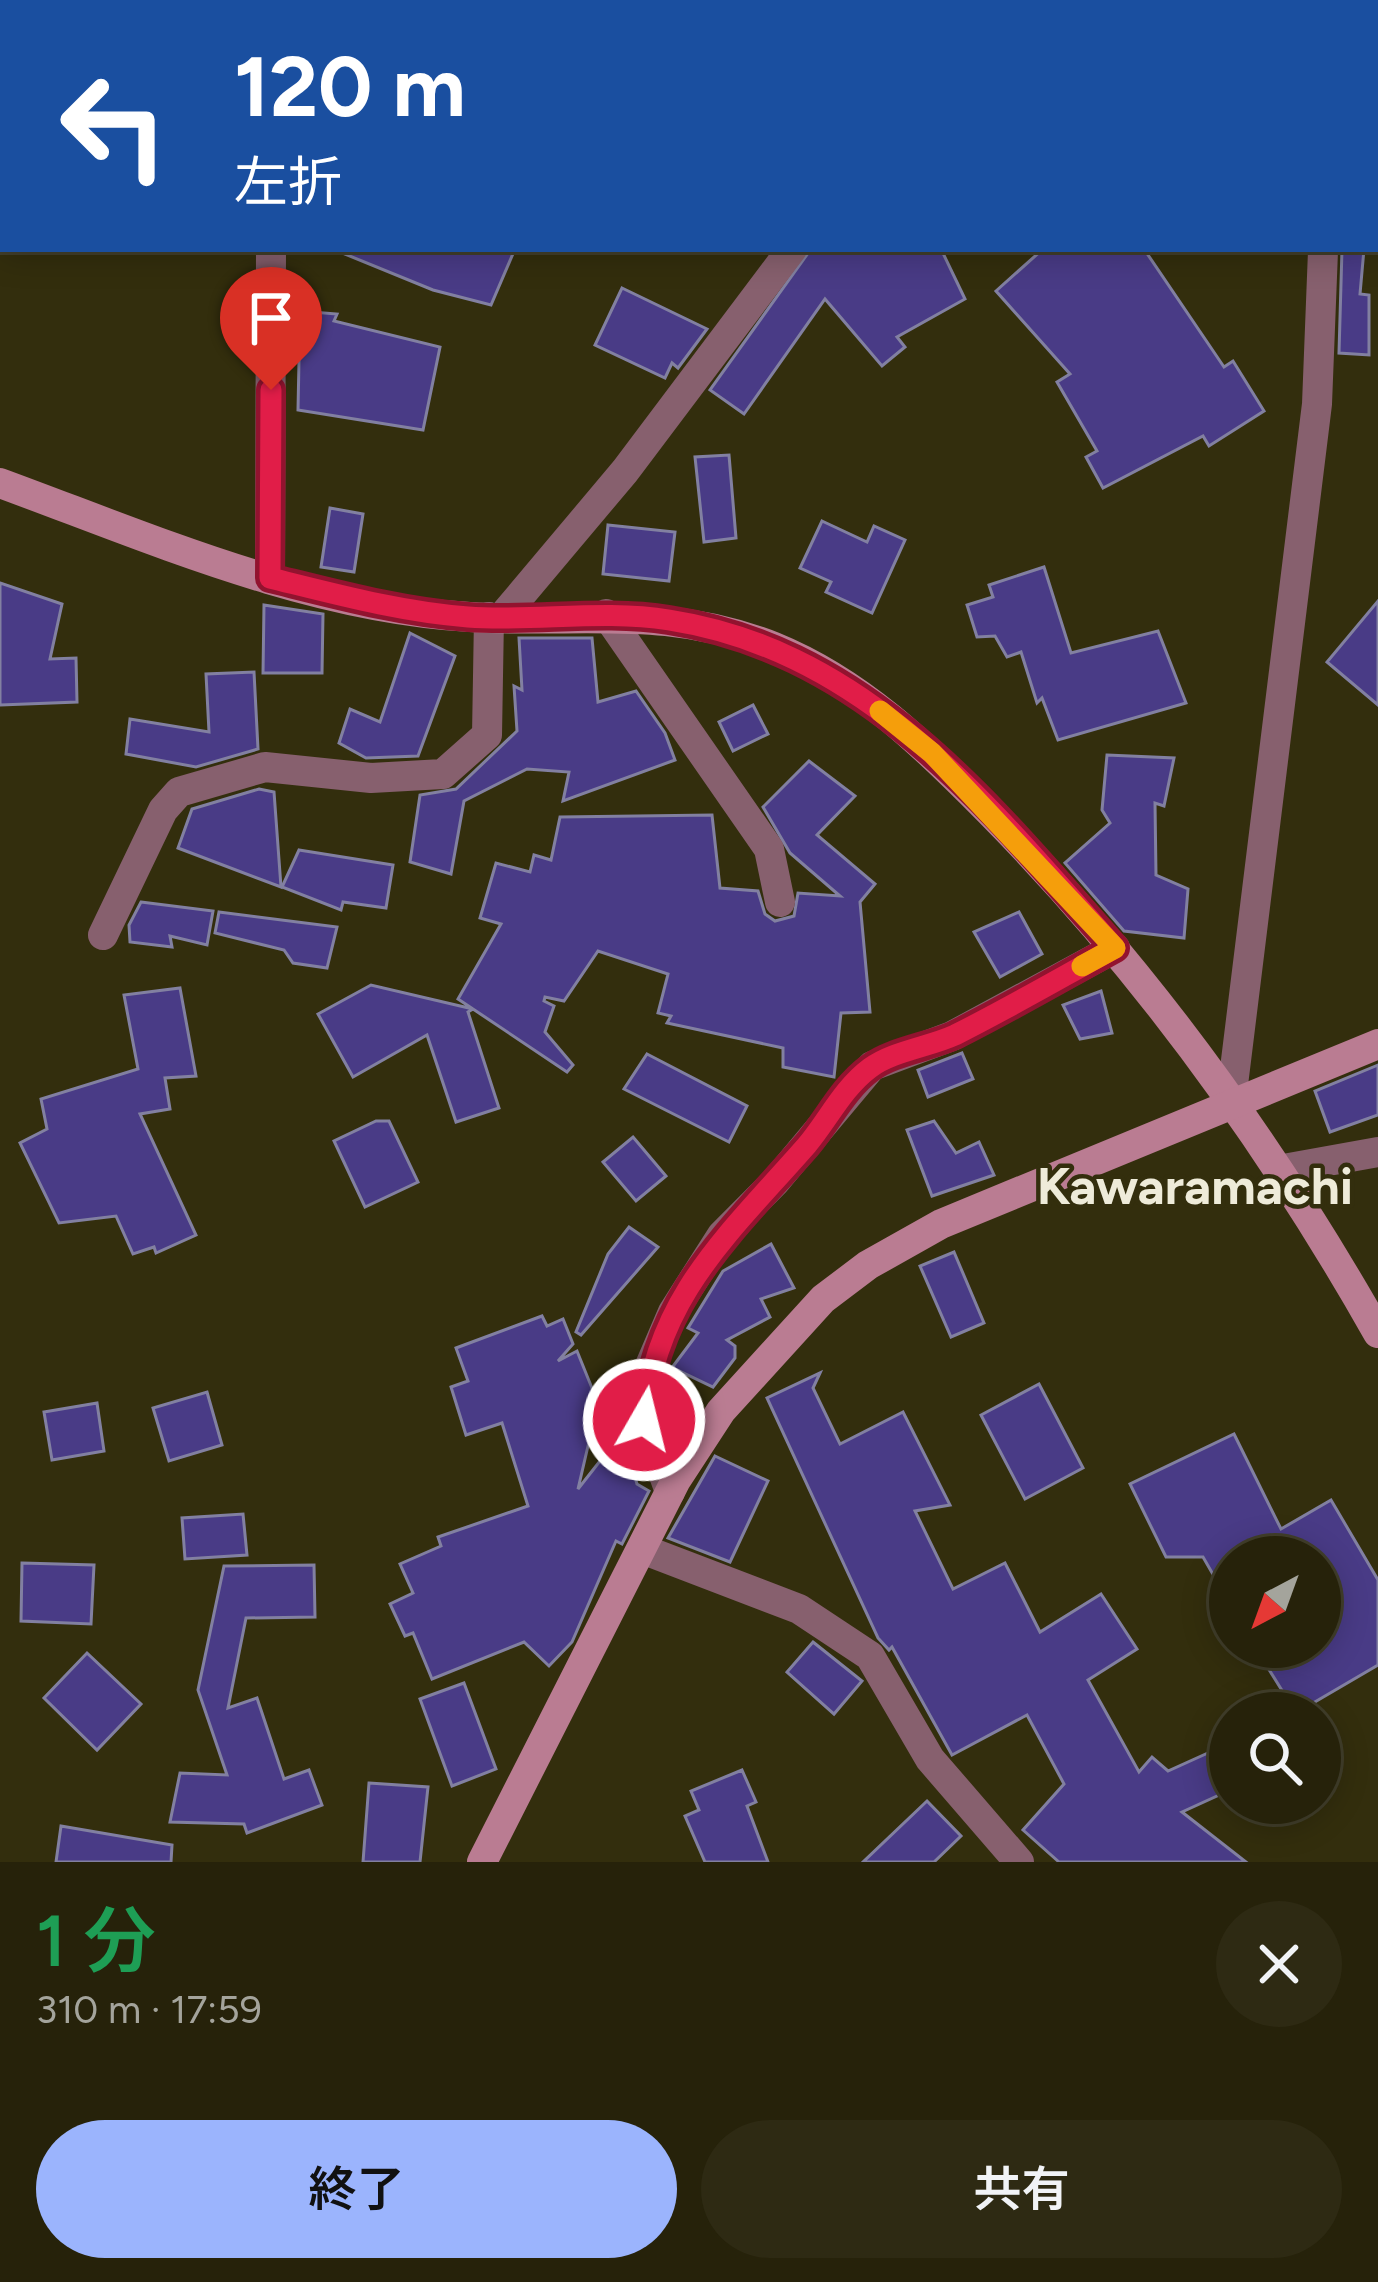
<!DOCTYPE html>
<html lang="ja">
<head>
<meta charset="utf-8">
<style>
  body { margin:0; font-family:Figtree,"Noto Sans JP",sans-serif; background:#2e2a13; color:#f1f3f6; height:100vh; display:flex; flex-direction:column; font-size:45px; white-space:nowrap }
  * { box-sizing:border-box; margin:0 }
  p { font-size:39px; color:#a4a49c }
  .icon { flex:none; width:66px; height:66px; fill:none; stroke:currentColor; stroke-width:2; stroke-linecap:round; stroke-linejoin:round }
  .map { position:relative; height:1862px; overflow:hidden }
  .drawer { display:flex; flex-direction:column; background:#26220a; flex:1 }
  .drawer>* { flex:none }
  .guide { position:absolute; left:0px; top:0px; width:1380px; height:252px; box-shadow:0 6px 30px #0003,0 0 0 3px #423f2b; background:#1a4fa0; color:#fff; overflow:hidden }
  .needle { width:78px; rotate:221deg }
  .controls { position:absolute; left:1209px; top:1536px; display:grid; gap:24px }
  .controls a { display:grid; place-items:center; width:132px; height:132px; border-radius:50%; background:#26220a; box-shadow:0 6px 30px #0003,0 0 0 3px #423f2b; font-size:60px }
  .pin { position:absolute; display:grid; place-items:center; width:102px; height:102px; color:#fff; margin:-123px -51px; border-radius:50% 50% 50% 0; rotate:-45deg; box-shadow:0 0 12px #0007 }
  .pin .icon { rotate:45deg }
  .me { position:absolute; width:132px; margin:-66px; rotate:8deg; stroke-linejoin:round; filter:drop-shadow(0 0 9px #0008) }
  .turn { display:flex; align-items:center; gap:42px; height:252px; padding:0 36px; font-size:54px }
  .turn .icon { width:156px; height:156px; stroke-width:2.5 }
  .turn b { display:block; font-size:84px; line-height:102px }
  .round { display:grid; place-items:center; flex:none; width:126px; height:126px; border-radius:63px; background:#2e2a13 }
  .headline { display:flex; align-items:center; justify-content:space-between; height:204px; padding:0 36px }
  h1 { font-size:72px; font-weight:600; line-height:90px; color:#1e9e55 }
  .primary-button { display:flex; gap:24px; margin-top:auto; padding:24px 36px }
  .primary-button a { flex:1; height:138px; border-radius:72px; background:#9bb4fd; color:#111; font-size:48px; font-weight:600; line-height:138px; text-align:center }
  .primary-button a+a { background:#2e2a13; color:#f1f3f6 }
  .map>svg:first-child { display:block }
</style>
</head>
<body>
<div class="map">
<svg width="1378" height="1862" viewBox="0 0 1378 1862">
  <rect width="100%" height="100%" fill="#332e0d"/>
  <g fill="#493b86" stroke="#8280a1" stroke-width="3">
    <path d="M 515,249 L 491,305 L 433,290 L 335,250 Z"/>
    <path d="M 811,249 L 941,249 L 965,299 L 897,337 L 905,347 L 882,366 L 825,299 L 744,414 L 710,390 Z"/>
    <path d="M 1043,249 L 1144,249 L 1224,367 L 1233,361 L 1264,411 L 1209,446 L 1203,436 L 1103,488 L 1086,457 L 1097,451 L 1057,382 L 1070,374 L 996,291 Z"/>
    <path d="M 1342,249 L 1364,249 L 1360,294 L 1369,295 L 1369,355 L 1339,353 Z"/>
    <path d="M 622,288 L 707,329 L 678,368 L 672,363 L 665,378 L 595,345 Z"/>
    <path d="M 300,311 L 337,314 L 334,321 L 440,347 L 423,430 L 298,410 Z"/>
    <path d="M 729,455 L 736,538 L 704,542 L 695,457 Z"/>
    <path d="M 330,508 L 363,514 L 354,572 L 321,567 Z"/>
    <path d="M 822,521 L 867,542 L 874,526 L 905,540 L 872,613 L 826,592 L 831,582 L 800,568 Z"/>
    <path d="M 608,525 L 675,532 L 669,581 L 603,574 Z"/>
    <path d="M 1044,567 L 1071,653 L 1158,631 L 1186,703 L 1058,740 L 1042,698 L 1037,703 L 1021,652 L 1007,657 L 995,636 L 977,637 L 967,605 L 993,597 L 989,585 Z"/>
    <path d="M 0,583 L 62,604 L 50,659 L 76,658 L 77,702 L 0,705 Z"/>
    <path d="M 1378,601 L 1378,705 L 1327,662 Z"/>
    <path d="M 264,605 L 323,614 L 322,673 L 263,673 Z"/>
    <path d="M 410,633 L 455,656 L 418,756 L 366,758 L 339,743 L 350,709 L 380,722 Z"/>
    <path d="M 519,638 L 592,638 L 598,702 L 636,691 L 665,733 L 675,760 L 563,801 L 569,772 L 527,769 L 464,801 L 451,874 L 410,862 L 420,795 L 456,789 L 517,731 L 514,686 L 522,690 Z"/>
    <path d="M 254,672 L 258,749 L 196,767 L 126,754 L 130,719 L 209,732 L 206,674 Z"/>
    <path d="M 753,705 L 768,734 L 733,751 L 719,722 Z"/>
    <path d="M 1107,755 L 1174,758 L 1164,806 L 1155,803 L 1156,875 L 1188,889 L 1184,938 L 1124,931 L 1065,863 L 1110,823 L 1102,810 Z"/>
    <path d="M 809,761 L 855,796 L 817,835 L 875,884 L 860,902 L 870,1012 L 841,1013 L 834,1077 L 783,1067 L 783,1048 L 667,1023 L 671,1016 L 658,1013 L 668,974 L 598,951 L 564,1001 L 545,997 L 544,1001 L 554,1006 L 545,1032 L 573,1065 L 567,1072 L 473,1009 L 468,1012 L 499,1108 L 456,1122 L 427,1035 L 353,1077 L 318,1014 L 371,985 L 473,1009 L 458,999 L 501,924 L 480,918 L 496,863 L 530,872 L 534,855 L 551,860 L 560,817 L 712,815 L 720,888 L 758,891 L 765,914 L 775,921 L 794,916 L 798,893 L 840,896 L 790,853 L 763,807 Z"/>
    <path d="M 259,789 L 274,792 L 281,887 L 178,848 L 192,809 Z"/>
    <path d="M 299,850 L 393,865 L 386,908 L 343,902 L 341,910 L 282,887 Z"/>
    <path d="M 141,902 L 213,911 L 207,945 L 170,936 L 172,947 L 130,942 L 129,925 Z"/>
    <path d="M 219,912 L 337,927 L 327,968 L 293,963 L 284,950 L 215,933 Z"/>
    <path d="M 1019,912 L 1042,954 L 1000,977 L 974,932 Z"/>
    <path d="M 180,988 L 196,1076 L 165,1078 L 170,1109 L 140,1114 L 196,1235 L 156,1253 L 154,1247 L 133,1254 L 116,1216 L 59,1223 L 20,1143 L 47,1129 L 41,1099 L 138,1069 L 124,995 Z"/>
    <path d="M 1101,991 L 1112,1033 L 1080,1039 L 1063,1005 Z"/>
    <path d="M 962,1053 L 973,1079 L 928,1097 L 918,1070 Z"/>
    <path d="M 647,1054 L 747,1106 L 729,1142 L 624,1089 Z"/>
    <path d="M 1378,1065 L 1378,1115 L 1330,1132 L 1315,1091 Z"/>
    <path d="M 376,1121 L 389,1121 L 418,1182 L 365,1207 L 334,1141 Z"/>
    <path d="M 934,1121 L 956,1153 L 979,1142 L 994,1175 L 932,1196 L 907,1130 Z"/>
    <path d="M 633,1137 L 666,1176 L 636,1201 L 603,1162 Z"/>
    <path d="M 629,1227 L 658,1247 L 581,1335 L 576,1332 L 608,1254 Z"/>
    <path d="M 771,1244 L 794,1288 L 761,1299 L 770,1317 L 727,1340 L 735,1346 L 735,1358 L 713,1387 L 675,1369 L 668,1373 L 698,1333 L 688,1328 L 723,1271 Z"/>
    <path d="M 954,1252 L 984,1323 L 951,1337 L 920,1266 Z"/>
    <path d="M 542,1316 L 547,1326 L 563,1319 L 573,1344 L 558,1361 L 577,1351 L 598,1403 L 578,1489 L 622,1433 L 637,1484 L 649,1491 L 622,1544 L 616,1541 L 572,1642 L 549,1666 L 524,1642 L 432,1679 L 413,1633 L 405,1636 L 390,1604 L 413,1593 L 400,1564 L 441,1546 L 438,1537 L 528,1506 L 502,1423 L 466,1435 L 451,1387 L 468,1381 L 456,1348 Z"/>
    <path d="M 820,1373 L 813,1388 L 840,1444 L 903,1412 L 950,1505 L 915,1511 L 953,1589 L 1005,1563 L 1040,1632 L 1101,1594 L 1137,1649 L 1088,1680 L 1139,1772 L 1152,1757 L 1168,1771 L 1230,1743 L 1230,1790 L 1182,1812 L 1246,1862 L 1059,1862 L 1023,1830 L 1064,1784 L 1027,1715 L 952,1755 L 892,1647 L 889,1650 L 878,1638 L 767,1398 Z"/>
    <path d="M 1039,1384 L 1083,1468 L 1025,1499 L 981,1415 Z"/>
    <path d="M 207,1392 L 222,1445 L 169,1461 L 153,1408 Z"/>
    <path d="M 97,1403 L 104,1451 L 52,1460 L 44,1412 Z"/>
    <path d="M 1234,1434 L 1281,1529 L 1331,1500 L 1378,1580 L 1378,1665 L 1296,1713 L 1255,1647 L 1320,1647 L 1320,1557 L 1230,1557 L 1230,1604 L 1203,1557 L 1166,1557 L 1130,1484 Z"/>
    <path d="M 715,1456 L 768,1481 L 730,1562 L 668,1538 Z"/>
    <path d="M 243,1514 L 247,1555 L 185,1559 L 182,1518 Z"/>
    <path d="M 22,1563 L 94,1565 L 91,1624 L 21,1621 Z"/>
    <path d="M 314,1565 L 315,1617 L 246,1618 L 228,1708 L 257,1698 L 284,1779 L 309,1770 L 322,1805 L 247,1833 L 244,1824 L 170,1822 L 180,1773 L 227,1775 L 198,1690 L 224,1566 Z"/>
    <path d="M 813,1642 L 862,1681 L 834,1714 L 787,1672 Z"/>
    <path d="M 87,1653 L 141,1704 L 97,1750 L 44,1698 Z"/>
    <path d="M 464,1683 L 496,1769 L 452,1786 L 420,1699 Z"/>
    <path d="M 742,1770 L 756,1802 L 747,1806 L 768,1862 L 705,1862 L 685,1816 L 699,1810 L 691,1791 Z"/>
    <path d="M 369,1783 L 428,1787 L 420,1862 L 363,1862 Z"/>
    <path d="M 927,1801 L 961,1836 L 934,1862 L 863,1862 Z"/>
    <path d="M 61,1826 L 172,1845 L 171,1862 L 56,1862 Z"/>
  </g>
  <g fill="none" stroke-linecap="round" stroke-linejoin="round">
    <g stroke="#87606e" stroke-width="30">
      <path d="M 253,0 L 254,3"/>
      <path d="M 615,0 L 623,3"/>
      <path d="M 1377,228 L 1378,228"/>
      <path d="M 270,579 L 271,249"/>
      <path d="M 606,614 L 769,849 L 780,902"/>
      <path d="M 503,616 L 625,471 L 792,249"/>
      <path d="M 103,935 L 163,810 L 179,792 L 265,767 L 371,778 L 443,774 L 487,735 L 489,617"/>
      <path d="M 1231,1101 L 1317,404 L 1323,251"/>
      <path d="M 1278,1170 L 1378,1152"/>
      <path d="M 670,1492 L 644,1420 L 649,1368 L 673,1312 L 722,1235 L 775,1182 L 872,1066 L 952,1036 L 1115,948"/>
      <path d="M 642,1549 L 799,1609 L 870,1656 L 930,1759 L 1019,1862"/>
    </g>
    <g stroke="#ba7c92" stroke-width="30">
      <path d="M 0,483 C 150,538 308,608 470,617 C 579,624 665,604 774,647 C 860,682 925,746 989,811 C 1142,966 1271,1144 1378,1333"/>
      <path d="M 482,1862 L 676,1480 L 721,1411 L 823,1299 L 868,1265 L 941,1224 L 1378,1044"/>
    </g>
  </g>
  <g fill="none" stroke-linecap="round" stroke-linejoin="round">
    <defs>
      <path id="route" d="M 271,390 L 270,578 C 335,594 401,612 468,617 C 535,622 602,609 669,620 C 868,651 989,806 1115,948 C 1062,977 1009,1008 955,1035 C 929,1047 893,1051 870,1068 C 843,1088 828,1120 807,1145 C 730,1233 655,1297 644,1420"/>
    </defs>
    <use href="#route" stroke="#92132f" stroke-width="30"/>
    <use href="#route" stroke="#e11d48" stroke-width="21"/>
    <path stroke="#f59e0b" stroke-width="21" d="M 880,711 L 932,753 L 1115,948 L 1082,966"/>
  </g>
  <g text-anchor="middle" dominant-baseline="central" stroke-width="9" stroke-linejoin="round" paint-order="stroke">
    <g font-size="51" font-weight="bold" fill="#eeebd9" stroke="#332e0d">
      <text x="1195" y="1186">Kawaramachi</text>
    </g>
  </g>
</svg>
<div class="controls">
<a><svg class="needle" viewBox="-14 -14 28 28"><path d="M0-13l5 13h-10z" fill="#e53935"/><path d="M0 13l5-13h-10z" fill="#a4a49c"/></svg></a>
<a><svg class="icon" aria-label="search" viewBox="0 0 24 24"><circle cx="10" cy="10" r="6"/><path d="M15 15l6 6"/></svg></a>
</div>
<div class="pin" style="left:271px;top:390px;background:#d93025"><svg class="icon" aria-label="arrive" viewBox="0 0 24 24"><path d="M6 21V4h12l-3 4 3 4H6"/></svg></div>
<svg class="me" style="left:644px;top:1420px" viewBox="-20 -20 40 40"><circle r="17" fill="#e11d48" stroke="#fff" stroke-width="3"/><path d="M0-11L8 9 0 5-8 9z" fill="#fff"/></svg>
<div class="guide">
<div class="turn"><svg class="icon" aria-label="left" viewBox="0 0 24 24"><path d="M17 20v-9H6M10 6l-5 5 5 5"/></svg><div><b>120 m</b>左折</div></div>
</div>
</div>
<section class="drawer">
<div class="headline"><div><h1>1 分</h1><p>310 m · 17:59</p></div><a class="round"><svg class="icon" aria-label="close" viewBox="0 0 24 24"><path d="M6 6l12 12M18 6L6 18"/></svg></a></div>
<div class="primary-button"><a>終了</a><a>共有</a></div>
</section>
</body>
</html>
